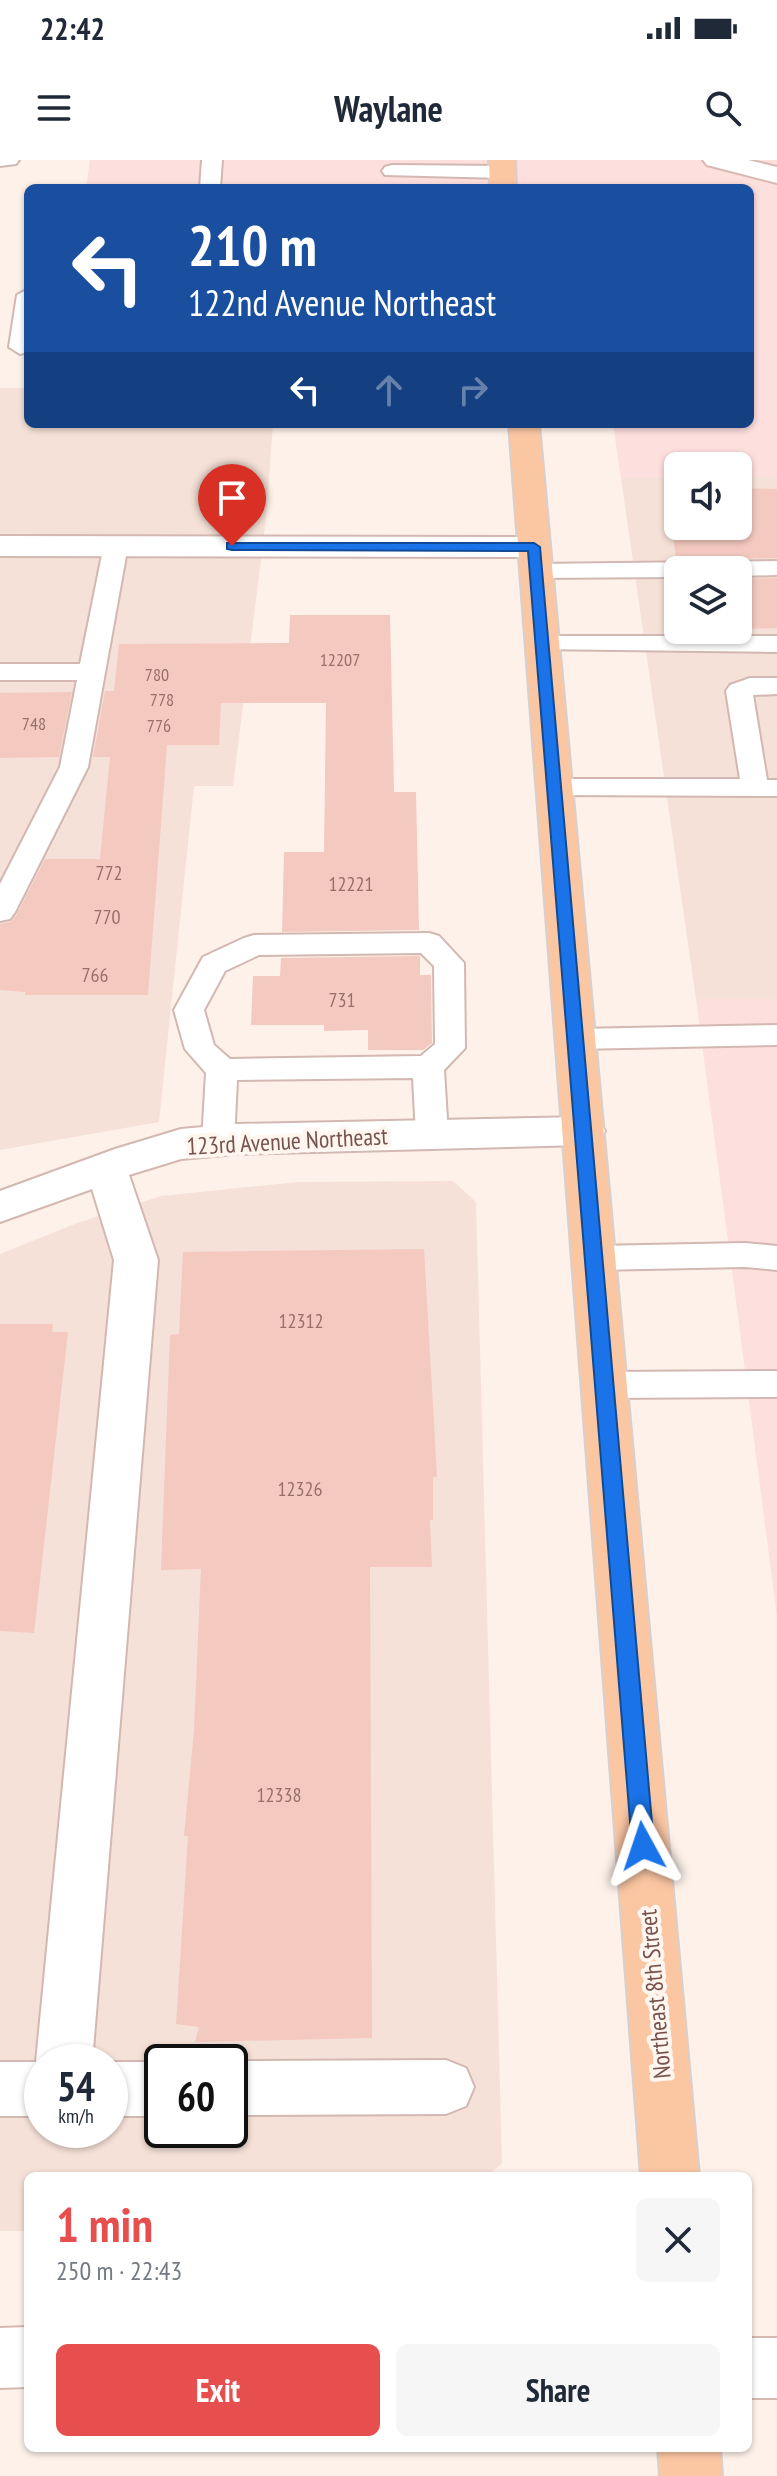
<!DOCTYPE html>
<html lang="en">
<head>
<meta charset="utf-8">
<style>
  body { margin:0; font-family:"PT Sans Narrow",sans-serif; background:#f6f6f7; color:#1f2937; height:100vh; display:flex; flex-direction:column; font-size:30px; white-space:nowrap }
  * { box-sizing:border-box; margin:0 }
  p { font-size:26px; color:#747a83 }
  .icon { flex:none; width:44px; height:44px; fill:none; stroke:currentColor; stroke-width:2; stroke-linecap:round; stroke-linejoin:round }
  .map { position:relative; flex:1; overflow:hidden }
  .side { position:absolute; left:24px; top:2012px; width:728px; height:280px; display:flex; flex-direction:column; background:#fff; border-radius:12px; box-shadow:0 2px 6px #0004 }
  .side>* { flex:none }
  .top-card { position:absolute; left:24px; top:24px; width:730px; height:244px; border-radius:12px; box-shadow:0 2px 6px #0004; background:#1a4fa0; color:#fff; overflow:hidden }
  .fabs { position:absolute; left:664px; top:292px; display:grid; gap:16px }
  .fabs a { display:grid; place-items:center; width:88px; height:88px; border-radius:12px; background:#fff; box-shadow:0 2px 6px #0004; font-size:40px }
  .speed { position:absolute; left:24px; top:1884px; display:flex; gap:16px; font-size:40px; font-weight:700; text-align:center }
  .speed>* { display:grid; place-content:center; width:104px; height:104px; border-radius:50%; background:#fff; box-shadow:0 2px 6px #0004; line-height:1 }
  .speed small { font-size:20px; font-weight:400 }
  .speed .limit { border:4px solid #111; border-radius:12px; background:#fff; color:#111 }
  .pin { position:absolute; display:grid; place-items:center; width:68px; height:68px; color:#fff; margin:-82px -34px; border-radius:50% 50% 50% 0; rotate:-45deg; box-shadow:0 0 8px #0007 }
  .pin .icon { rotate:45deg }
  .me { position:absolute; width:88px; margin:-44px; rotate:355deg; stroke-linejoin:round; filter:drop-shadow(0 0 6px #0008) }
  .turn { display:flex; align-items:center; gap:28px; height:168px; padding:0 32px; font-size:36px }
  .turn .icon { width:104px; height:104px; stroke-width:2.5 }
  .turn b { display:block; font-size:56px; line-height:68px }
  .lanes { display:flex; align-items:center; height:76px; padding:0 32px; background:#0003; justify-content:center; gap:40px; direction:ltr }
  .lanes .off { opacity:.35 }
  .round { display:grid; place-items:center; flex:none; width:84px; height:84px; border-radius:12px; background:#f6f6f7 }
  .overview { display:flex; align-items:center; justify-content:space-between; height:136px; padding:0 32px }
  h1 { font-size:48px; font-weight:700; line-height:60px; color:#e74e4e }
  .primary-button { display:flex; gap:16px; margin-top:auto; padding:16px 32px }
  .primary-button a { flex:1; height:92px; border-radius:12px; background:#e74e4e; color:#fff; font-size:32px; font-weight:700; line-height:92px; text-align:center }
  .primary-button a+a { background:#f6f6f7; color:#1f2937 }
  .status { display:flex; justify-content:space-between; align-items:center; height:56px; padding:0 40px; background:#fff; direction:ltr }
  .status svg { height:22px; fill:currentColor }
  header { display:flex; justify-content:space-between; align-items:center; height:104px; padding:0 32px; background:#fff; font-size:36px; font-weight:700 }
  .map>svg:first-child { display:block }
</style>
</head>
<body>
<div class="status"><b>22:42</b><svg viewBox="0 0 49 12"><path d="M0 12V9h3v3zM5 12V6h3v6zM10 12V3h3v9zM15 12V0h3v12zM26 1h20v11H26zM47 4h2v5h-2z"/></svg></div>
<header><svg class="icon" aria-label="menu" viewBox="0 0 24 24"><path d="M4 6h16M4 12h16M4 18h16"/></svg>Waylane<svg class="icon" aria-label="search" viewBox="0 0 24 24"><circle cx="10" cy="10" r="6"/><path d="M15 15l6 6"/></svg></header>
<div class="map">
<svg width="777" height="2316" viewBox="0 0 777 2316">
  <rect width="100%" height="100%" fill="#fdf1e9"/>
  <g fill="#f5e1d7" fill-rule="evenodd">
    <path d="M 0,228 L 28,228 L 28,264 L 273,264 L 266,358 L 233,626 L 194,626 L 159,962 L 0,990 Z"/>
    <path d="M 738,317 L 777,317 L 777,839 L 696,839 L 621,318 L 678,318 L 678,366 L 738,366 ZM 678,410 L 738,410 L 738,470 L 678,470 Z"/>
    <path d="M 453,1021 L 476,1042 L 502,2003 L 487,2016 L 28,2016 L 28,2071 L 0,2071 L 0,1094 L 80,1062 L 161,1036 L 299,1022 ZM 42,1902 L 110,1902 L 110,1970 L 42,1970 ZM 162,1902 L 230,1902 L 230,1970 L 162,1970 Z"/>
  </g>
  <g fill="#fddfdd">
    <path d="M 90,0 L 777,0 L 777,317 L 738,317 L 738,306 L 678,306 L 678,318 L 621,318 L 613,264 L 750,264 L 750,28 L 86,28 Z"/>
    <path d="M 696,839 L 777,839 L 777,1457 L 738,1156 Z"/>
  </g>
  <g fill="#f3c9c0">
    <path d="M 667,328 L 678,328 L 678,366 L 738,366 L 738,328 L 777,329 L 777,398 L 676,399 Z"/>
    <path d="M 777,418 L 777,468 L 738,469 L 738,419 Z"/>
    <path d="M 290,455 L 390,455 L 394,632 L 416,632 L 419,770 L 282,772 L 284,692 L 324,692 L 326,543 L 221,543 L 219,585 L 167,585 L 148,835 L 25,835 L 25,832 L 0,830 L 0,764 L 11,762 L 17,754 L 45,699 L 100,699 L 110,597 L 93,597 L 105,531 L 114,531 L 119,484 L 289,483 Z"/>
    <path d="M 72,532 L 59,597 L 0,598 L 0,533 Z"/>
    <path d="M 420,796 L 420,815 L 431,815 L 432,883 L 423,890 L 368,890 L 368,870 L 324,871 L 324,865 L 251,865 L 253,816 L 280,816 L 281,798 Z"/>
    <path d="M 424,1089 L 437,1317 L 433,1317 L 433,1360 L 430,1360 L 432,1407 L 370,1407 L 372,1878 L 195,1882 L 199,1867 L 176,1864 L 188,1676 L 184,1676 L 194,1570 L 201,1409 L 161,1410 L 170,1175 L 179,1174 L 183,1092 Z"/>
    <path d="M 0,1164 L 53,1164 L 52,1172 L 68,1172 L 34,1473 L 0,1471 Z"/>
  </g>
  <g fill="none" stroke-linecap="round" stroke-linejoin="round">
    <defs>
      <g id="lane">
        <path d="M 0,0 L 19,0 L 16,4 L 0,6 Z"/>
        <path d="M 202,0 L 222,0 L 220,28 L 200,28 Z"/>
        <path d="M 392,5 L 503,6 L 513,12 L 503,18 L 385,15 L 382,11 L 385,7 Z"/>
        <path d="M 28,129 L 28,192 L 20,194 L 9,187 L 17,135 Z"/>
        <path d="M 116,378 L 125,380 L 128,385 L 88,607 L 15,752 L 10,759 L 0,761 L 0,724 L 60,607 L 77,520 L 0,520 L 0,504 L 80,504 L 104,385 L 107,380 Z"/>
        <path d="M 777,401 L 777,415 L 738,416 L 738,410 L 678,410 L 678,417 L 536,418 L 527,416 L 524,411 L 527,406 L 536,404 Z"/>
        <path d="M 542,476 L 777,476 L 777,492 L 533,489 L 529,484 L 533,479 Z"/>
        <path d="M 750,518 L 777,518 L 777,534 L 753,535 L 767,620 L 777,620 L 777,636 L 554,635 L 544,633 L 540,627 L 544,621 L 554,619 L 740,619 L 726,531 L 730,525 Z"/>
        <path d="M 429,773 L 439,776 L 464,803 L 465,888 L 444,910 L 448,975 L 443,983 L 432,986 L 421,983 L 416,975 L 413,918 L 237,920 L 234,981 L 229,989 L 218,992 L 207,989 L 202,981 L 206,913 L 185,889 L 174,850 L 203,797 L 244,778 L 254,775 ZM 421,793 L 434,806 L 435,884 L 421,896 L 230,899 L 214,885 L 204,850 L 225,811 L 259,795 Z"/>
        <path d="M 777,865 L 777,885 L 577,889 L 566,886 L 562,879 L 566,872 L 577,869 Z"/>
        <path d="M 745,1083 L 777,1086 L 777,1110 L 745,1107 L 595,1110 L 583,1107 L 578,1098 L 583,1089 L 595,1086 Z"/>
        <path d="M 777,1211 L 777,1237 L 604,1238 L 592,1235 L 587,1225 L 592,1215 L 604,1212 Z"/>
      </g>
      <g id="street">
        <path d="M 0,376 L 534,377 L 545,380 L 550,387 L 545,394 L 534,397 L 0,396 Z"/>
        <path d="M 584,957 L 599,961 L 605,971 L 599,981 L 584,985 L 236,994 L 181,999 L 129,1015 L 158,1100 L 92,1902 L 42,1902 L 42,1956 L 0,1956 L 0,1902 L 36,1902 L 114,1100 L 92,1029 L 0,1062 L 0,1031 L 115,989 L 181,969 L 236,964 Z"/>
        <path d="M 446,1900 L 466,1908 L 474,1927 L 466,1946 L 446,1954 L 230,1955 L 230,1902 L 228,1902 L 230,1901 Z"/>
        <rect x="110" y="1902" width="52" height="54"/>
      </g>
      <g id="secondary">
        <path d="M 703,0 L 748,0 L 777,7 L 777,23 L 707,5 Z"/>
        <path d="M 28,2167 L 28,2227 L 0,2228 L 0,2168 Z"/>
        <rect x="748" y="2178" width="29" height="60"/>
      </g>
      <g id="primary">
        <path d="M 489,0 L 515,0 L 516,28 L 490,28 Z"/>
        <path d="M 509,264 L 539,264 L 699,2016 L 641,2016 Z"/>
        <path d="M 658,2288 L 720,2288 L 722,2316 L 660,2316 Z"/>
      </g>
    </defs>
    <use href="#lane" stroke="#d2b8b1" stroke-width="4"/>
    <use href="#street" stroke="#d2b8b1" stroke-width="4"/>
    <use href="#secondary" stroke="#d7b9b1" stroke-width="4"/>
    <use href="#primary" stroke="#d9cfcd" stroke-width="4"/>
    <use href="#lane" fill="#fff" fill-rule="evenodd"/>
    <use href="#street" fill="#fff" fill-rule="evenodd"/>
    <use href="#secondary" fill="#fff" fill-rule="evenodd"/>
    <use href="#primary" fill="#fbc6a2" fill-rule="evenodd"/>
  </g>
  <path fill="#1a73e8" stroke="#114b97" stroke-width="2" d="M 227,383 L 534,383 L 540,387 L 654,1686 L 650,1693 L 643,1696 L 635,1693 L 632,1686 L 528,391 L 232,390 L 227,389 Z"/>
  <g text-anchor="middle" dominant-baseline="central" stroke-width="8" stroke-linejoin="round" paint-order="stroke">
    <g font-size="18" fill="#977069">
      <text x="340" y="499">12207</text>
      <text x="157" y="514">780</text>
      <text x="162" y="539">778</text>
      <text x="34" y="563">748</text>
      <text x="159" y="565">776</text>
    </g>
    <g font-size="20" fill="#977069">
      <text x="109" y="713">772</text>
      <text x="351" y="724">12221</text>
      <text x="107" y="757">770</text>
      <text x="95" y="815">766</text>
      <text x="342" y="840">731</text>
      <text x="301" y="1161">12312</text>
      <text x="300" y="1329">12326</text>
      <text x="279" y="1635">12338</text>
    </g>
    <g font-size="24" fill="#78524c" stroke="#fff6f0">
      <text transform="translate(287 981) rotate(-3)">123rd Avenue Northeast</text>
      <text transform="translate(655 1834) rotate(-95)">Northeast 8th Street</text>
    </g>
  </g>
</svg>
<div class="fabs">
<a><svg class="icon" aria-label="sound" viewBox="0 0 24 24"><path d="M4 9h4l5-4v14l-5-4H4zM17 9q2 3 0 6"/></svg></a>
<a><svg class="icon" aria-label="layers" viewBox="0 0 24 24"><path d="M12 4l9 5-9 5-9-5zM3 14l9 5 9-5"/></svg></a>
</div>
<div class="speed"><div>54<small>km/h</small></div><div class="limit">60</div></div>
<div class="pin" style="left:232px;top:386px;background:#d93025"><svg class="icon" aria-label="arrive" viewBox="0 0 24 24"><path d="M6 21V4h12l-3 4 3 4H6"/></svg></div>
<svg class="me" style="left:643px;top:1686px" viewBox="-20 -20 40 40"><path d="M0-17L14 15 0 8-14 15z" fill="#1a73e8" stroke="#fff" stroke-width="4"/></svg>
<div class="top-card">
<div class="turn"><svg class="icon" aria-label="left" viewBox="0 0 24 24"><path d="M17 20v-9H6M10 6l-5 5 5 5"/></svg><div><b>210 m</b>122nd Avenue Northeast</div></div>
<div class="lanes"><svg class="icon" aria-label="left" viewBox="0 0 24 24"><path d="M17 20v-9H6M10 6l-5 5 5 5"/></svg><svg class="icon off" aria-label="ahead" viewBox="0 0 24 24"><path d="M12 20V5M6 11l6-6 6 6"/></svg><svg class="icon off" aria-label="right" viewBox="0 0 24 24"><path d="M7 20v-9h11M14 6l5 5-5 5"/></svg></div>
</div>
<section class="side">
<div class="overview"><div><h1>1 min</h1><p>250 m · 22:43</p></div><a class="round"><svg class="icon" aria-label="close" viewBox="0 0 24 24"><path d="M6 6l12 12M18 6L6 18"/></svg></a></div>
<div class="primary-button"><a>Exit</a><a>Share</a></div>
</section>
</div>
</body>
</html>
